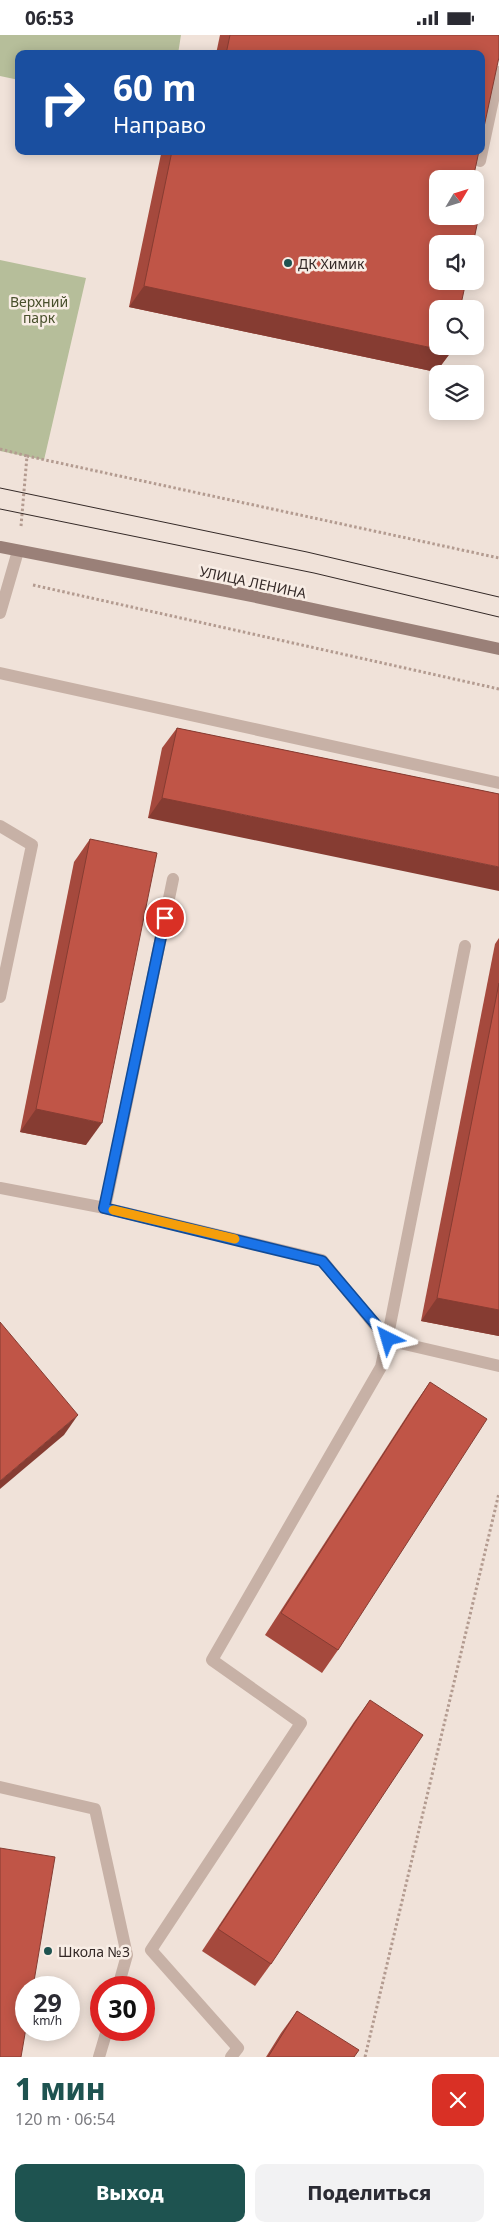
<!DOCTYPE html>
<html lang="ru">
<head>
<meta charset="utf-8">
<style>
  body { margin:0; font-family:"Noto Sans",sans-serif; background:#f2f2f3; color:#2b2b33; height:100vh; display:flex; flex-direction:column; font-size:19px; white-space:nowrap }
  * { box-sizing:border-box; margin:0 }
  p { font-size:16px; color:#7c7c81 }
  .icon { flex:none; width:28px; height:28px; fill:none; stroke:currentColor; stroke-width:2; stroke-linecap:round; stroke-linejoin:round }
  .map { position:relative; height:2022px; overflow:hidden }
  .side { display:flex; flex-direction:column; background:#fff; flex:1 }
  .side>* { flex:none }
  .guide { position:absolute; left:15px; top:15px; width:470px; height:105px; border-radius:10px; box-shadow:0 2px 12px #0003; background:#1a4fa0; color:#fff; overflow:hidden }
  .needle { width:32px; rotate:52deg }
  .controls { position:absolute; left:429px; top:135px; display:grid; gap:10px }
  .controls a { display:grid; place-items:center; width:55px; height:55px; border-radius:10px; background:#fff; box-shadow:0 2px 12px #0003; font-size:25px }
  .speed { position:absolute; left:15px; top:1941px; display:flex; gap:10px; font-size:25px; font-weight:700; text-align:center }
  .speed>* { display:grid; place-content:center; width:65px; height:65px; border-radius:50%; background:#fff; box-shadow:0 2px 12px #0003; line-height:1 }
  .speed small { font-size:12px; font-weight:400 }
  .speed .limit { border:8px solid #d22; background:#fff; color:#111 }
  .pin { position:absolute; display:grid; place-items:center; width:42px; height:42px; color:#fff; margin:-21px; border:2px solid #fff; border-radius:50%; box-shadow:0 1px 5px #0007 }
  .me { position:absolute; width:55px; margin:-28px; rotate:320deg; stroke-linejoin:round; filter:drop-shadow(0 0 4px #0008) }
  .turn { display:flex; align-items:center; gap:18px; height:105px; padding:0 15px; font-size:22px }
  .turn .icon { width:65px; height:65px; stroke-width:2.5 }
  .turn b { display:block; font-size:35px; line-height:42px }
  .round { display:grid; place-items:center; flex:none; width:52px; height:52px; border-radius:10px; background:#f2f2f3 }
  .summary { display:flex; align-items:center; justify-content:space-between; height:85px; padding:0 15px }
  h1 { font-size:30px; font-weight:800; line-height:38px; color:#1e5350 }
  .primary-button { display:flex; gap:10px; margin-top:auto; padding:10px 15px }
  .primary-button a { flex:1; height:58px; border-radius:10px; background:#1e5350; color:#fff; font-size:20px; font-weight:800; line-height:58px; text-align:center }
  .primary-button a+a { background:#f2f2f3; color:#2b2b33 }
  .status { display:flex; justify-content:space-between; align-items:center; height:35px; padding:0 25px; background:#fff; direction:ltr }
  .status svg { height:14px; fill:currentColor }
  .map>svg:first-child { display:block }
</style>
</head>
<body>
<div class="status"><b>06:53</b><svg viewBox="0 0 49 12"><path d="M0 12V9h3v3zM5 12V6h3v6zM10 12V3h3v9zM15 12V0h3v12zM26 1h20v11H26zM47 4h2v5h-2z"/></svg></div>
<div class="map">
<svg width="499" height="2022" viewBox="0 0 499 2022">
  <rect width="100%" height="100%" fill="#f0e2d9"/>
  <g fill="#b6be9a">
    <path d="M 0,0 L 181,0 L 178,19 L 19,19 L 19,45 L 0,41 Z"/>
    <path d="M 0,225 L 86,243 L 44,425 L 0,416 Z"/>
  </g>
  <g fill="none" stroke-linecap="round" stroke-linejoin="round">
    <g stroke="#b39b90" stroke-width="3" stroke-dasharray="2.5 2.5" stroke-linecap="butt">
      <path d="M 0,414 L 27,421"/>
      <path d="M 21,491 L 27,421 L 499,523"/>
      <path d="M 33,550 L 499,654"/>
      <path d="M 365,2022 L 499,1458"/>
    </g>
    <path stroke="#c7b1a6" stroke-width="12" d="M 480,126 L 499,37"/>
    <g stroke="#c7b1a6" stroke-width="12">
      <path d="M 0,578 L 18,516"/>
      <path d="M 0,638 L 499,748"/>
      <path d="M 0,791 L 32,810 L 0,962"/>
      <path d="M 0,1153 L 105,1173 L 322,1225 L 387,1305"/>
      <path d="M 105,1173 L 173,844"/>
      <path d="M 387,1305 L 465,911"/>
      <path d="M 0,1752 L 95,1774 L 127,1920 L 118,1952"/>
      <path d="M 99,2022 L 107,1995"/>
      <path d="M 231,2022 L 238,2013 L 151,1915 L 301,1688 L 212,1625 L 381,1332 L 387,1305 L 499,1331"/>
    </g>
    <path stroke="#9a8078" stroke-width="12" d="M 0,512 L 247,560 L 499,614"/>
    <g stroke="#342927" stroke-width="1">
      <path d="M 0,453 L 307,517 L 499,562"/>
      <path d="M 0,474 L 314,538 L 499,582"/>
    </g>
  </g>
  <g fill="#a5493d">
    <path d="M 220,0 L 499,0 L 481,19 L 216,19 Z"/>
    <path d="M 163,116 L 479,116 L 438,144 L 451,317 L 436,337 L 129,272 L 161,119 Z"/>
    <path d="M 177,693 L 499,759 L 148,783 L 162,713 Z"/>
    <path d="M 90,804 L 86,1110 L 20,1097 L 74,827 Z"/>
    <path d="M 499,903 L 499,1301 L 421,1286 L 495,909 Z"/>
    <path d="M 430,1347 L 338,1615 L 322,1638 L 265,1600 L 414,1370 Z"/>
    <path d="M 370,1665 L 271,1929 L 255,1951 L 202,1916 L 354,1687 Z"/>
    <path d="M 297,1976 L 354,2022 L 266,2022 L 281,1998 Z"/>
  </g>
  <g fill="#863c32">
    <path d="M 144,251 L 451,317 L 436,337 L 129,272 Z"/>
    <path d="M 162,763 L 499,832 L 499,856 L 148,783 Z"/>
    <path d="M 36,1074 L 102,1088 L 86,1110 L 20,1097 Z"/>
    <path d="M 437,1263 L 499,1275 L 499,1301 L 421,1286 Z"/>
    <path d="M 78,1380 L 64,1400 L 0,1454 L 0,1446 Z"/>
  </g>
  <g fill="#c05547" stroke="#863c32">
    <path d="M 230,0 L 499,0 L 499,22 L 481,106 L 481,19 L 226,19 Z"/>
    <path d="M 172,116 L 479,116 L 473,144 L 438,144 L 438,181 L 475,181 L 475,169 L 481,171 L 473,209 L 438,209 L 438,246 L 466,246 L 460,274 L 438,274 L 438,311 L 452,311 L 451,317 L 144,251 Z"/>
    <path d="M 177,693 L 499,759 L 499,832 L 162,763 Z"/>
    <path d="M 90,804 L 157,818 L 102,1088 L 36,1074 Z"/>
    <path d="M 499,948 L 499,1275 L 437,1263 Z"/>
    <path d="M 0,1287 L 78,1380 L 0,1446 Z"/>
    <path d="M 430,1347 L 487,1384 L 338,1615 L 281,1578 Z"/>
    <path d="M 370,1665 L 423,1700 L 271,1929 L 218,1894 Z"/>
    <path d="M 0,1813 L 55,1822 L 33,1952 L 26,1952 L 26,1993 L 21,2022 L 0,2022 Z"/>
    <path d="M 297,1976 L 359,2015 L 354,2022 L 268,2022 Z"/>
  </g>
  <g fill="none" stroke-linecap="round" stroke-linejoin="round">
    <defs>
      <path id="route" d="M 165,883 L 104,1173 L 322,1226 L 388,1304"/>
    </defs>
    <use href="#route" stroke="#114b97" stroke-width="12"/>
    <use href="#route" stroke="#1a73e8" stroke-width="9"/>
    <path stroke="#f59e0b" stroke-width="9" d="M 113,1175 L 235,1204"/>
  </g>
  <g fill="#1e5350" stroke="#f8ede5" stroke-width="2">
    <circle cx="288" cy="228" r="5"/>
    <circle cx="48" cy="1916" r="5"/>
  </g>
  <g text-anchor="middle" dominant-baseline="central" stroke-width="5" stroke-linejoin="round" paint-order="stroke">
    <g font-size="14" fill="#342927" stroke="#f8ede5" text-anchor="start">
      <text x="298" y="228">ДК Химик</text>
      <text x="58" y="1916">Школа №3</text>
    </g>
    <g font-size="14" fill="#48502c" stroke="#f8ede5">
      <text x="39" y="266">Верхний<tspan x="39" dy="16">парк</tspan></text>
    </g>
    <g font-size="14" fill="#342927" stroke="#f8ede5">
      <text transform="translate(253 547) rotate(12)">УЛИЦА ЛЕНИНА</text>
    </g>
  </g>
</svg>
<div class="controls">
<a><svg class="needle" viewBox="-14 -14 28 28"><path d="M0-13l5 13h-10z" fill="#e53935"/><path d="M0 13l5-13h-10z" fill="#7c7c81"/></svg></a>
<a><svg class="icon" aria-label="sound" viewBox="0 0 24 24"><path d="M4 9h4l5-4v14l-5-4H4zM17 9q2 3 0 6"/></svg></a>
<a><svg class="icon" aria-label="search" viewBox="0 0 24 24"><circle cx="10" cy="10" r="6"/><path d="M15 15l6 6"/></svg></a>
<a><svg class="icon" aria-label="layers" viewBox="0 0 24 24"><path d="M12 4l9 5-9 5-9-5zM3 14l9 5 9-5"/></svg></a>
</div>
<div class="speed"><div>29<small>km/h</small></div><div class="limit">30</div></div>
<div class="pin" style="left:165px;top:883px;background:#d93025"><svg class="icon" aria-label="arrive" viewBox="0 0 24 24"><path d="M6 21V4h12l-3 4 3 4H6"/></svg></div>
<svg class="me" style="left:388px;top:1304px" viewBox="-20 -20 40 40"><path d="M0-17L14 15 0 8-14 15z" fill="#1a73e8" stroke="#fff" stroke-width="4"/></svg>
<div class="guide">
<div class="turn"><svg class="icon" aria-label="right" viewBox="0 0 24 24"><path d="M7 20v-9h11M14 6l5 5-5 5"/></svg><div><b>60 m</b>Направо</div></div>
</div>
</div>
<section class="side">
<div class="summary"><div><h1>1 мин</h1><p>120 m · 06:54</p></div><a class="round" style="background:#d93025;color:#fff"><svg class="icon" aria-label="close" viewBox="0 0 24 24"><path d="M6 6l12 12M18 6L6 18"/></svg></a></div>
<div class="primary-button"><a>Выход</a><a>Поделиться</a></div>
</section>
</body>
</html>
